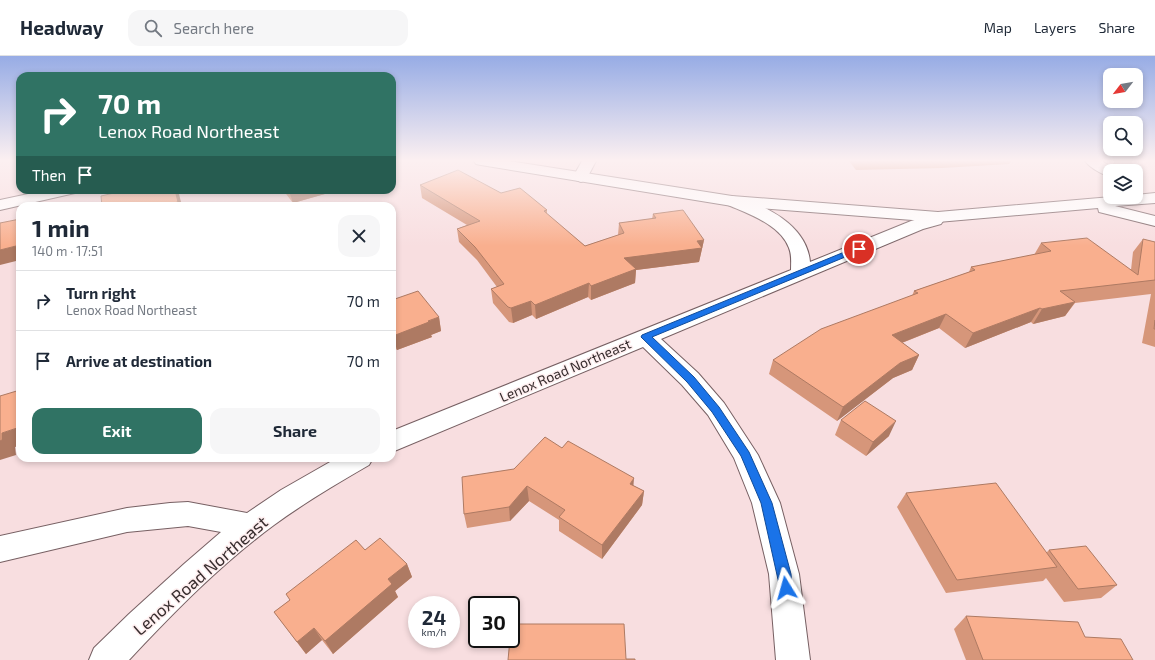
<!DOCTYPE html>
<html lang="en">
<head>
<meta charset="utf-8">
<style>
  body { margin:0; font-family:"Exo 2",sans-serif; background:#f6f6f7; color:#1f2937; height:100vh; display:flex; flex-direction:column; font-size:15px; white-space:nowrap }
  * { box-sizing:border-box; margin:0 }
  p { font-size:13px; color:#747a83 }
  .icon { flex:none; width:22px; height:22px; fill:none; stroke:currentColor; stroke-width:2; stroke-linecap:round; stroke-linejoin:round }
  .map { position:relative; flex:1; overflow:hidden }
  .drawer { position:absolute; left:16px; top:146px; width:380px; height:260px; display:flex; flex-direction:column; background:#fff; border-radius:12px; box-shadow:0 2px 6px #0003 }
  .drawer>* { flex:none }
  .guide { position:absolute; left:16px; top:16px; width:380px; height:122px; border-radius:12px; box-shadow:0 2px 6px #0003; background:#307364; color:#fff; overflow:hidden }
  .needle { width:26px; rotate:239deg }
  .buttons { position:absolute; left:1103px; top:12px; display:grid; gap:8px }
  .buttons a { display:grid; place-items:center; width:40px; height:40px; border-radius:8px; background:#fff; box-shadow:0 2px 6px #0003; font-size:20px }
  .speed { position:absolute; left:408px; top:540px; display:flex; gap:8px; font-size:20px; font-weight:700; text-align:center }
  .speed>* { display:grid; place-content:center; width:52px; height:52px; border-radius:50%; background:#fff; box-shadow:0 2px 6px #0003; line-height:1 }
  .speed small { font-size:10px; font-weight:400 }
  .speed .limit { border:2px solid #111; border-radius:6px; background:#fff; color:#111 }
  .pin { position:absolute; display:grid; place-items:center; width:34px; height:34px; color:#fff; margin:-17px; border:2px solid #fff; border-radius:50%; box-shadow:0 1px 4px #0007 }
  .me { position:absolute; width:44px; margin:-22px; rotate:352deg; stroke-linejoin:round; filter:drop-shadow(0 0 3px #0008) }
  .turn { display:flex; align-items:center; gap:14px; height:84px; padding:0 16px; font-size:18px }
  .turn .icon { width:52px; height:52px; stroke-width:2.5 }
  .turn b { display:block; font-size:28px; line-height:34px }
  .then { display:flex; align-items:center; height:38px; padding:0 16px; background:#0003; gap:8px; font-size:15px }
  .round { display:grid; place-items:center; flex:none; width:42px; height:42px; border-radius:12px; background:#f6f6f7 }
  .headline { display:flex; align-items:center; justify-content:space-between; height:68px; padding:0 16px }
  h1 { font-size:24px; font-weight:700; line-height:30px }
  .button { display:flex; gap:8px; margin-top:auto; padding:8px 16px }
  .button a { flex:1; height:46px; border-radius:12px; background:#307364; color:#fff; font-size:16px; font-weight:700; line-height:46px; text-align:center }
  .button a+a { background:#f6f6f7; color:#1f2937 }
  ul { padding:0; list-style:none }
  li { display:flex; align-items:center; gap:12px; height:60px; padding:0 16px; border-top:1px solid #e0e1e3 }
  li div { flex:1 }
  li b { display:block; font-size:15px }
  li em { font-style:normal }
  header { display:flex; align-items:center; gap:24px; box-sizing:border-box; height:56px; padding:0 20px; background:#fff; border-bottom:1px solid #e0e1e3 }
  header strong { font-size:19px }
  nav { display:flex; gap:22px; margin-inline-start:auto; font-size:14px }
  .search { width:280px; height:36px; background:#f6f6f7; display:flex; align-items:center; gap:10px; box-sizing:border-box; padding:0 14px; border-radius:12px; color:#747a83; font-size:15px }
  .map>svg:first-child { display:block }
</style>
</head>
<body>
<header>
<strong>Headway</strong>
<div class="search"><svg class="icon" aria-label="search" viewBox="0 0 24 24"><circle cx="10" cy="10" r="6"/><path d="M15 15l6 6"/></svg>Search here</div>
<nav><a>Map</a><a>Layers</a><a>Share</a></nav>
</header>
<div class="map">
<svg width="1155" height="604" viewBox="0 0 1155 604">
  <rect width="100%" height="100%" fill="#f8dee0"/>
  <g fill="none" stroke-linecap="round" stroke-linejoin="round">
    <defs>
      <g id="street">
        <path d="M 582,105 L 596,105 L 586,124 L 581,126 L 576,124 L 573,121 Z"/>
        <path d="M 47,134 L 77,134 L 75,137 L 0,154 L 0,144 Z"/>
        <path d="M 732,140 C 764,148 807,169 810,206 L 911,165 L 929,160 L 932,157 L 938,156 L 944,157 L 946,161 L 941,168 L 923,173 L 661,283 L 698,317 L 724,347 L 758,399 L 780,447 L 799,518 L 810,604 L 776,604 L 769,518 L 752,447 L 734,402 L 708,359 L 682,329 L 643,291 L 392,396 L 392,375 L 791,214 C 791,207 792,199 789,192 C 780,168 748,158 726,148 L 724,145 L 726,142 Z"/>
        <path d="M 337,402 L 373,402 L 369,409 C 336,428 304,447 274,469 C 221,508 174,556 129,604 L 89,604 L 94,592 L 129,558 L 184,508 L 221,476 L 188,470 L 127,476 L 0,506 L 0,480 L 127,452 L 170,447 L 188,446 L 247,457 L 281,434 Z"/>
      </g>
      <g id="secondary">
        <path d="M 474,105 L 509,105 L 732,140 L 938,156 L 1111,141 L 1136,141 L 1136,139 L 1155,137 L 1155,147 L 1115,150 L 1155,160 L 1155,170 L 1099,156 L 1098,152 L 938,166 L 732,150 L 481,109 L 476,108 Z"/>
        <path d="M 1085,105 L 1102,105 L 1117,115 L 1110,115 L 1110,121 C 1102,118 1090,112 1085,105 Z"/>
      </g>
    </defs>
    <use href="#street" stroke="#776063" stroke-width="2"/>
    <use href="#secondary" stroke="#776063" stroke-width="2"/>
    <use href="#street" fill="#fff" fill-rule="evenodd"/>
    <use href="#secondary" fill="#fff" fill-rule="evenodd"/>
  </g>
  <g fill="#d6967a">
    <path d="M 849,105 L 1011,105 L 1009,108 L 942,112 L 856,114 Z"/>
    <path d="M 420,129 L 501,137 L 547,154 L 547,158 L 585,190 L 618,179 L 619,167 L 652,163 L 653,158 L 704,184 L 699,206 L 636,214 L 635,227 L 591,244 L 588,241 L 536,263 L 532,259 L 513,267 L 509,266 L 493,247 L 491,233 L 497,231 L 477,204 L 459,186 L 457,173 L 467,169 L 422,142 Z"/>
    <path d="M 283,134 L 339,134 L 293,147 Z"/>
    <path d="M 1143,183 L 1155,186 L 1155,291 L 1142,287 L 1151,238 L 1075,247 L 1065,260 L 1033,268 L 1031,266 L 965,292 L 939,272 L 902,287 L 919,299 L 912,314 L 893,322 L 837,365 L 769,318 L 773,304 L 912,240 L 914,235 L 969,216 L 971,211 L 1034,199 L 1041,187 L 1131,214 L 1133,196 Z"/>
    <path d="M 392,244 L 439,261 L 441,275 L 431,279 L 432,281 L 397,294 L 395,292 L 392,293 Z"/>
    <path d="M 841,364 L 889,380 L 866,400 L 835,379 Z"/>
    <path d="M 562,392 L 644,435 L 642,449 L 602,503 L 559,475 L 559,464 L 529,445 L 510,465 L 467,472 L 464,458 L 514,413 Z"/>
    <path d="M 906,437 L 1046,497 L 1049,494 L 1117,529 L 1101,542 L 1064,546 L 1046,522 L 1043,525 L 946,537 L 897,451 Z"/>
    <path d="M 365,494 L 407,508 L 412,521 L 395,535 L 398,541 L 333,598 L 322,584 L 306,598 L 274,556 L 290,544 Z"/>
    <path d="M 966,560 L 1085,581 L 1133,604 L 966,604 L 954,573 Z"/>
  </g>
  <g fill="#ae7a63">
    <path d="M 175,134 L 176,134 L 179,138 L 182,150 L 161,150 Z"/>
    <path d="M 292,134 L 339,134 L 293,147 L 289,135 Z"/>
    <path d="M 704,184 L 699,206 L 636,214 L 635,227 L 591,244 L 591,230 L 624,202 L 697,185 Z"/>
    <path d="M 20,189 L 20,204 L 0,209 L 0,194 Z"/>
    <path d="M 589,227 L 588,241 L 536,263 L 535,249 Z"/>
    <path d="M 531,245 L 532,259 L 513,267 L 511,252 Z"/>
    <path d="M 1075,246 L 1065,260 L 1033,268 L 1042,253 Z"/>
    <path d="M 1040,252 L 1031,266 L 965,292 L 973,277 Z"/>
    <path d="M 946,258 L 939,272 L 886,293 L 892,279 Z"/>
    <path d="M 439,261 L 441,275 L 431,279 L 432,281 L 397,294 L 393,280 Z"/>
    <path d="M 392,279 L 395,292 L 392,293 Z"/>
    <path d="M 919,299 L 912,314 L 893,322 L 837,365 L 843,351 L 900,307 Z"/>
    <path d="M 896,365 L 889,380 L 866,400 L 873,386 Z"/>
    <path d="M 20,371 L 20,390 L 15,391 L 16,399 L 0,404 L 0,385 L 2,377 Z"/>
    <path d="M 634,422 L 633,436 L 630,428 Z"/>
    <path d="M 527,430 L 529,445 L 510,465 L 509,451 Z"/>
    <path d="M 644,435 L 642,449 L 602,503 L 602,489 Z"/>
    <path d="M 407,508 L 412,521 L 395,535 L 398,541 L 333,598 L 325,585 L 388,523 Z"/>
    <path d="M 314,572 L 322,584 L 306,598 L 297,586 Z"/>
  </g>
  <g fill="#f9af8e" stroke="#ae7a63">
    <path d="M 458,114 L 501,137 L 520,132 L 547,154 L 544,155 L 585,190 L 624,177 L 619,167 L 656,162 L 653,158 L 683,154 L 704,184 L 697,185 L 702,192 L 624,202 L 636,213 L 591,230 L 589,227 L 535,249 L 531,245 L 511,252 L 508,251 L 491,233 L 504,228 L 475,191 L 457,173 L 480,165 L 420,129 Z"/>
    <path d="M 127,134 L 128,136 L 137,134 L 175,134 L 178,146 L 161,150 L 102,150 L 101,140 Z"/>
    <path d="M 89,148 L 89,150 L 79,150 Z"/>
    <path d="M 20,163 L 20,189 L 0,194 L 0,167 Z"/>
    <path d="M 1087,182 L 1138,219 L 1143,183 L 1155,186 L 1155,224 L 1060,235 L 1075,246 L 1042,253 L 1040,252 L 973,277 L 946,258 L 892,279 L 919,299 L 900,307 L 843,351 L 773,304 L 821,273 L 918,237 L 914,235 L 975,214 L 971,211 L 1051,195 L 1041,187 Z"/>
    <path d="M 418,235 L 439,261 L 428,265 L 429,266 L 393,280 L 392,278 L 392,244 Z"/>
    <path d="M 1155,264 L 1155,273 L 1154,273 Z"/>
    <path d="M 20,334 L 20,371 L 2,377 L 2,384 L 0,385 L 0,340 Z"/>
    <path d="M 865,345 L 896,365 L 873,386 L 841,364 Z"/>
    <path d="M 545,381 L 562,392 L 568,385 L 634,422 L 630,428 L 644,435 L 602,489 L 559,461 L 565,454 L 527,430 L 509,451 L 464,458 L 462,421 L 514,413 Z"/>
    <path d="M 996,427 L 1057,511 L 957,524 L 906,437 Z"/>
    <path d="M 380,482 L 407,508 L 388,523 L 392,528 L 325,585 L 314,572 L 297,586 L 274,556 L 290,544 L 286,538 L 356,484 L 365,494 Z"/>
    <path d="M 1086,490 L 1117,529 L 1078,533 L 1049,494 Z"/>
    <path d="M 966,560 L 1078,566 L 1085,581 L 1121,583 L 1133,604 L 983,604 Z"/>
    <path d="M 511,568 L 624,568 L 626,603 L 635,603 L 635,604 L 508,604 L 510,583 L 511,583 Z"/>
  </g>
  <linearGradient id="sky" x2="0" y2="1"><stop stop-color="#97ace5"/><stop offset="0.55" stop-color="#fcf0f1"/><stop offset="1" stop-color="#fcf0f1" stop-opacity="0"/></linearGradient>
  <rect width="1155" height="190" fill="url(#sky)"/>
  <path fill="#1a73e8" stroke="#114b97" d="M 859,190 L 862,191 L 862,194 L 652,281 L 694,321 L 719,351 L 749,396 L 772,447 L 791,518 L 792,532 L 790,537 L 786,539 L 781,537 L 761,447 L 741,400 L 712,356 L 687,326 L 641,281 L 642,279 Z"/>
  <g text-anchor="middle" dominant-baseline="central" stroke-width="3" stroke-linejoin="round" paint-order="stroke">
    <g font-size="14" fill="#372d2e" stroke="#feeeef">
      <text transform="translate(565 314) rotate(-23)">Lenox Road Northeast</text>
    </g>
    <g font-size="17" fill="#372d2e" stroke="#feeeef">
      <text transform="translate(200 519) rotate(-41)">Lenox Road Northeast</text>
    </g>
  </g>
</svg>
<div class="buttons">
<a><svg class="needle" viewBox="-14 -14 28 28"><path d="M0-13l5 13h-10z" fill="#e53935"/><path d="M0 13l5-13h-10z" fill="#747a83"/></svg></a>
<a><svg class="icon" aria-label="search" viewBox="0 0 24 24"><circle cx="10" cy="10" r="6"/><path d="M15 15l6 6"/></svg></a>
<a><svg class="icon" aria-label="layers" viewBox="0 0 24 24"><path d="M12 4l9 5-9 5-9-5zM3 14l9 5 9-5"/></svg></a>
</div>
<div class="speed"><div>24<small>km/h</small></div><div class="limit">30</div></div>
<div class="pin" style="left:859px;top:193px;background:#d93025"><svg class="icon" aria-label="arrive" viewBox="0 0 24 24"><path d="M6 21V4h12l-3 4 3 4H6"/></svg></div>
<svg class="me" style="left:786px;top:532px" viewBox="-20 -20 40 40"><path d="M0-17L14 15 0 8-14 15z" fill="#1a73e8" stroke="#fff" stroke-width="4"/></svg>
<div class="guide">
<div class="turn"><svg class="icon" aria-label="right" viewBox="0 0 24 24"><path d="M7 20v-9h11M14 6l5 5-5 5"/></svg><div><b>70 m</b>Lenox Road Northeast</div></div>
<div class="then">Then<svg class="icon" aria-label="arrive" viewBox="0 0 24 24"><path d="M6 21V4h12l-3 4 3 4H6"/></svg></div>
</div>
<section class="drawer">
<div class="headline"><div><h1>1 min</h1><p>140 m · 17:51</p></div><a class="round"><svg class="icon" aria-label="close" viewBox="0 0 24 24"><path d="M6 6l12 12M18 6L6 18"/></svg></a></div>
<ul>
<li><svg class="icon" aria-label="right" viewBox="0 0 24 24"><path d="M7 20v-9h11M14 6l5 5-5 5"/></svg><div><b>Turn right</b><p>Lenox Road Northeast</p></div><em>70 m</em></li>
<li><svg class="icon" aria-label="arrive" viewBox="0 0 24 24"><path d="M6 21V4h12l-3 4 3 4H6"/></svg><div><b>Arrive at destination</b></div><em>70 m</em></li>
</ul>
<div class="button"><a>Exit</a><a>Share</a></div>
</section>
</div>
</body>
</html>
